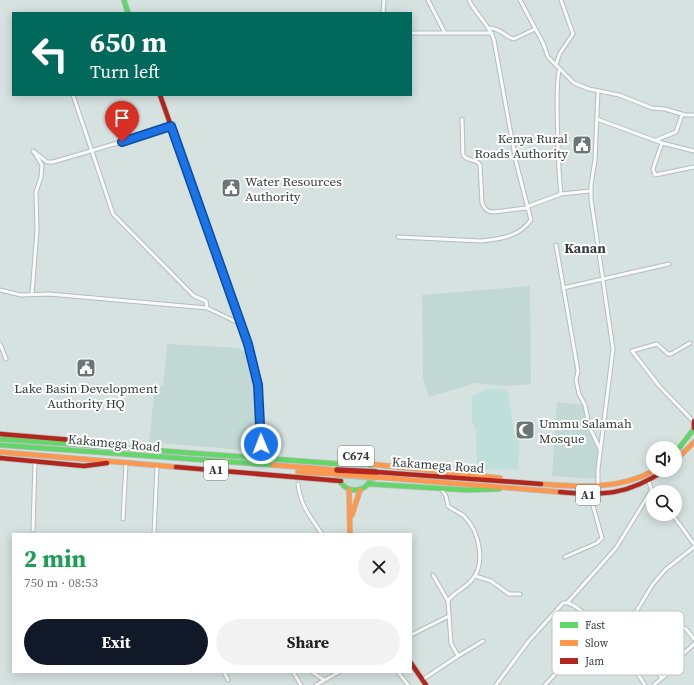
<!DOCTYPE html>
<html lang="en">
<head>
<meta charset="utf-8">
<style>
  body { margin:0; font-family:"Source Serif 4",serif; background:#f2f2f2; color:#222; height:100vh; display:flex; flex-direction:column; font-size:15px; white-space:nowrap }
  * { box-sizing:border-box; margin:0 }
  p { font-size:13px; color:#767676 }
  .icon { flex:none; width:22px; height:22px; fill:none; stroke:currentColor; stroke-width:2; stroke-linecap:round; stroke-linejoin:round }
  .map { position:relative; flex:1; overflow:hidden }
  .drawer { position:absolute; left:12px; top:533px; width:400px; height:140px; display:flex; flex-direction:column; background:#fff; border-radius:0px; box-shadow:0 2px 10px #0003 }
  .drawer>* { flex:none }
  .top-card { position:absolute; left:12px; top:12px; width:400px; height:84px; border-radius:0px; box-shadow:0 2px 10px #0003; background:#00695c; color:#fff; overflow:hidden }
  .buttons { position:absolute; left:646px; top:441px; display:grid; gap:8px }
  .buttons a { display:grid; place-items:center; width:36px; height:36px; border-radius:50%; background:#fff; box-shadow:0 2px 10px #0003; font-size:20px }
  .pin { position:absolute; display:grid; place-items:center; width:34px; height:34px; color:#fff; margin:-41px -17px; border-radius:50% 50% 50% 0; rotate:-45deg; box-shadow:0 0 4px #0007 }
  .pin .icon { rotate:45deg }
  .me { position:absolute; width:44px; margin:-22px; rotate:359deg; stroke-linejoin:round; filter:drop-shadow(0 0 3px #0008) }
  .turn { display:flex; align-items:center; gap:14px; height:84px; padding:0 12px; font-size:18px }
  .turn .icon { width:52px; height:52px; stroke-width:2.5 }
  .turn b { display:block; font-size:28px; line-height:34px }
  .round { display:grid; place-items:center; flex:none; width:42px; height:42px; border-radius:21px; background:#f2f2f2 }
  .headline { display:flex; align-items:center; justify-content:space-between; height:68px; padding:0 12px }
  h1 { font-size:24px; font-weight:700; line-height:30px; color:#1e9e55 }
  .primary-button { display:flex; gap:8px; margin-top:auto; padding:8px 12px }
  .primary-button a { flex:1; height:46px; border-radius:24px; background:#111827; color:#fff; font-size:16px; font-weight:700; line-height:46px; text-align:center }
  .primary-button a+a { background:#f2f2f2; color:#222 }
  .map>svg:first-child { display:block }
</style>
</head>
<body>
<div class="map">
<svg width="694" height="685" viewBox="0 0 694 685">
  <rect width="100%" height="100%" fill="#d5e2e0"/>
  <g fill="#c1d8d4">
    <path d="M 530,286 L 531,384 L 507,386 L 475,383 L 429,397 L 423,378 L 422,295 Z"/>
    <path d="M 167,344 L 238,348 L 249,355 L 256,386 L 258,446 L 254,451 L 149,442 L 155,386 L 163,386 Z"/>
    <path d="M 557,402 L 583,405 L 588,433 L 591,433 L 599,450 L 596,479 L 552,476 Z"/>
  </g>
  <g fill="#bedfda">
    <path d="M 487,389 L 508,390 L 514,433 L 519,443 L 518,470 L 477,469 L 476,429 L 472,423 L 472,396 Z"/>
    <circle cx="356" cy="473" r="14"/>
  </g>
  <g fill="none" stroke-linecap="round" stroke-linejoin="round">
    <defs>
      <g id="street">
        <path d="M 428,0 L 445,33"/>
        <path d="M 520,0 L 543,43 L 548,57 L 574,83 L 589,89 L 619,95 L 652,108 L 665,109 L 685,115 L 694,115"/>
        <path d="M 383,13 L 384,0"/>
        <path d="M 489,28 C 503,29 503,36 514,39 L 535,29"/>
        <path d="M 411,33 L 492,33"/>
        <path d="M 556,64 L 560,53 L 573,34 L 561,0"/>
        <path d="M 560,69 C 554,78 559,177 561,194"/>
        <path d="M 73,95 L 113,214 L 185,287 L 194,296 L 206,301 L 207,308"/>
        <path d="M 462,119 L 463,155 C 467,162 477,158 480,165 L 482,203 C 485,210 488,212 494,212 L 526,208"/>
        <path d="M 597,119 L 662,143 L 694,151"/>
        <path d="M 656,140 L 676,132 L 682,115"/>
        <path d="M 662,143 L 653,169 L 655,175 L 694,167"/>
        <path d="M 33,151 L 47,162 L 53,162 L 155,132 L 171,126"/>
        <path d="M 529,206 L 561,194 L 590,191"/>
        <path d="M 398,237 L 481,241 C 500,239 519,237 531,220 L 516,162 L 494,40 C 489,24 476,15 469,0"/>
        <path d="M 556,245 L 578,371 L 576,380 L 579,394 L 585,405 L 589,426 L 600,449"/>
        <path d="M 563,288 L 669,264"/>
        <path d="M 0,290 L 21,295 L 49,294 L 207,308 L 241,324"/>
        <path d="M 32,294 L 37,230 L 36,192 L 41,177 L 42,165 L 34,152"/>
        <path d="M 690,343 L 671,354 L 668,354 L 657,344 L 632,351 L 660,387 L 694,422"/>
        <path d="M 0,344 L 6,359"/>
        <path d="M 649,482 L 653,494"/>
        <path d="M 298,484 C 301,507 310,516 322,534"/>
        <path d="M 598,486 L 598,469 L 613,349 L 591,199 L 591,185 L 595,160 L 598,91"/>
        <path d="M 672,514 L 694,544"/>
        <path d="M 123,519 L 126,463"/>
        <path d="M 33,530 L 35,462"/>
        <path d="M 154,534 L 157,465"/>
        <path d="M 565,557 L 597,543 L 602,538 L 590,495"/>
        <path d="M 433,575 L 448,601"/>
        <path d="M 475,576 L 491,581 L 509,594 L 520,594"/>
        <path d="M 567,603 L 616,548 L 651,491"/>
        <path d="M 675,622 L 686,629 L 694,639"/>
        <path d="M 411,635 L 449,616"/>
        <path d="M 641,653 L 662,678"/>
        <path d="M 458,656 L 483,641"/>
        <path d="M 630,662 L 645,685"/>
        <path d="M 224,672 L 228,680"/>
        <path d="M 293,672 L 301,685"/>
        <path d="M 312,672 L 324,680"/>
        <path d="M 398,672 L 408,685"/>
        <path d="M 422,680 L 458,656 L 451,643 L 448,601 C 453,593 465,588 471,581 C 487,564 479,531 464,516 C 459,512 453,510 448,506 L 446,496 L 441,489"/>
        <path d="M 316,685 L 339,672"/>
        <path d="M 496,685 L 528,642 L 563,603 C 572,601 581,612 589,616 C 604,623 604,613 620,629 L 624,629 L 628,625 L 653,584 L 665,570 L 694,547"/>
        <path d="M 545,685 L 607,618"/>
        <path d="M 654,685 L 668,673 L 681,656 L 694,644"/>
      </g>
      <g id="fast">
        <path d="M 124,0 L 128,13"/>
        <path d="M 0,439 L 341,464"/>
        <path d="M 0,445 L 273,465"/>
        <path d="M 675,453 L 694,429"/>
        <circle cx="355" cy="473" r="17"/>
        <path d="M 369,484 L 467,490 L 499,489"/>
      </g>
      <g id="slow">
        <path d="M 258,390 L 260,459"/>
        <path d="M 0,452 L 176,467"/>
        <path d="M 675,461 L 694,442"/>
        <path d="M 370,464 L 500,478"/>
        <path d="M 273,465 L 337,470"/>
        <path d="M 298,472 L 336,474"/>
        <path d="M 376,477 L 560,492"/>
        <path d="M 541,484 C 581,487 620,490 655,470"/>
        <path d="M 349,489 L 350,534"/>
        <path d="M 352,515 L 360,490"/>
      </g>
      <g id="jam">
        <path d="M 160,95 L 248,343 L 258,390"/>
        <path d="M 694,421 L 694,428"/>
        <path d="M 0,434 L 84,441 L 96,444"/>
        <path d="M 0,458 L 84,466 L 107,463"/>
        <path d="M 176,467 L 341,481"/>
        <path d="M 376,472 L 541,484"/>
        <path d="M 560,492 C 603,496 628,495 665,470"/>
        <path d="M 411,663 L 426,685"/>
      </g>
    </defs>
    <use href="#street" stroke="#b3bdbc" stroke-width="5"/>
    <use href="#fast" stroke="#b3bdbc" stroke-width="6"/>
    <use href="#slow" stroke="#b3bdbc" stroke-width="6"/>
    <use href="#jam" stroke="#b3bdbc" stroke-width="6"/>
    <use href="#street" stroke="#f9fbfa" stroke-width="3"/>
    <use href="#fast" stroke="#63d668" stroke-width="4.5"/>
    <use href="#slow" stroke="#ff974d" stroke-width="4.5"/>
    <use href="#jam" stroke="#b3261e" stroke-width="4.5"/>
    <defs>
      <path id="slow-bridge" d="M 336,474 L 376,477"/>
      <path id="jam-bridge" d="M 337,470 L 376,472"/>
    </defs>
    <use href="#slow-bridge" stroke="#b8bfbe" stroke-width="8" stroke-linecap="butt"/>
    <use href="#jam-bridge" stroke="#b8bfbe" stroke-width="8" stroke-linecap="butt"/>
    <use href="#slow-bridge" stroke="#ff974d" stroke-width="5.5"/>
    <use href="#jam-bridge" stroke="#b3261e" stroke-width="5.5"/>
  </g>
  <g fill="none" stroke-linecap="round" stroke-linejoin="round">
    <defs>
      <path id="route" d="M 122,142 L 171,126 L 248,344 L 258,385 L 261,444"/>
    </defs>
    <use href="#route" stroke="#114b97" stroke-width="10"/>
    <use href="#route" stroke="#1a73e8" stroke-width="7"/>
  </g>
  <defs>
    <symbol id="civic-square" viewBox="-11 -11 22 22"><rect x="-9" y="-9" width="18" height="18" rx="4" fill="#6c7775" stroke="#fff"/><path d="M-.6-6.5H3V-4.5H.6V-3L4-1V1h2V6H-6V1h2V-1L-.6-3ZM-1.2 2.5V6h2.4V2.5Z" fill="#fff"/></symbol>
    <symbol id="mosque-square" viewBox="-11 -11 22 22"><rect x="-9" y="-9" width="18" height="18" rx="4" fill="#6c7775" stroke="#fff"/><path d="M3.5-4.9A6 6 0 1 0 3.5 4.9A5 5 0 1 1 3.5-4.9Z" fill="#fff"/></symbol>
  </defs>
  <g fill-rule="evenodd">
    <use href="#civic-square" x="571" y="134" width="22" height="22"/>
    <use href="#civic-square" x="220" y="177" width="22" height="22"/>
    <use href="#civic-square" x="75" y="357" width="22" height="22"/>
    <use href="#mosque-square" x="514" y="419" width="22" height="22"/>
  </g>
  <g text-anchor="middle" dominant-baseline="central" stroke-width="4" stroke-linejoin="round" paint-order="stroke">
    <g fill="#fff" stroke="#717776" stroke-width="1">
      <rect x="338" y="446" width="36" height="20" rx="3"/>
      <rect x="204" y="460" width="24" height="20" rx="3"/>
      <rect x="576" y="485" width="24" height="20" rx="3"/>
    </g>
    <g font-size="12" font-weight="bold" fill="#343d3c">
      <text x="356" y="456">C674</text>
      <text x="216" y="470">A1</text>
      <text x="588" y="495">A1</text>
    </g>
    <g font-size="13" fill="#343d3c" stroke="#fff" text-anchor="start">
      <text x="568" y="138" text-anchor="end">Kenya Rural<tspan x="568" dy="15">Roads Authority</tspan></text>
      <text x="245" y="181">Water Resources<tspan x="245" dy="15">Authority</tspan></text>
      <text x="86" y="388" text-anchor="middle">Lake Basin Development<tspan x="86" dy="15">Authority HQ</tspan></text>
      <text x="539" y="423">Ummu Salamah<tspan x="539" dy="15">Mosque</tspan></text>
    </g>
    <g font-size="13" fill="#343d3c" stroke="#fff">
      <text transform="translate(114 443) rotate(5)">Kakamega Road</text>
      <text transform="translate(438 465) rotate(4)">Kakamega Road</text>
    </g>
    <g font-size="14" font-weight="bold" fill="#343d3c" stroke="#fff">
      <text x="585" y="248">Kanan</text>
    </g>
  </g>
  <rect x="552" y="611" width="132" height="64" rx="6" fill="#fff" stroke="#c2c5c4" stroke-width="1"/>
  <rect x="560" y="622" width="18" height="6" fill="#63d668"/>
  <rect x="560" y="640" width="18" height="6" fill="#ff974d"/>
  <rect x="560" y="658" width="18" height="6" fill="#b3261e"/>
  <g font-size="11" fill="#343d3c">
    <text x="585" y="629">Fast</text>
    <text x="585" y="647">Slow</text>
    <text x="585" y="665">Jam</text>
  </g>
</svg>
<div class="buttons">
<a><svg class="icon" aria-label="sound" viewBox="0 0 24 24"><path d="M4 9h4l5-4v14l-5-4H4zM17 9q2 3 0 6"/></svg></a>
<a><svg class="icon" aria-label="search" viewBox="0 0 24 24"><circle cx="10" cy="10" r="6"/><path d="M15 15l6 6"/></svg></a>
</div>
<div class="pin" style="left:122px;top:142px;background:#d93025"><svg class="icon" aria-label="arrive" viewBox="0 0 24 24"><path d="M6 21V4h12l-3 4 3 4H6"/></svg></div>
<svg class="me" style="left:261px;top:444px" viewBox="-20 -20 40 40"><circle r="17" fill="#1a73e8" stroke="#fff" stroke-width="3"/><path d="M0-11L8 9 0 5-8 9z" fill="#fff"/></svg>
<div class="top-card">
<div class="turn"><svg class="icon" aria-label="left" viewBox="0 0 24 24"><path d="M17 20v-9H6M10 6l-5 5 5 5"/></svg><div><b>650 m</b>Turn left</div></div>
</div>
<section class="drawer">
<div class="headline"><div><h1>2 min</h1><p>750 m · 08:53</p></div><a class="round"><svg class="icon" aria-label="close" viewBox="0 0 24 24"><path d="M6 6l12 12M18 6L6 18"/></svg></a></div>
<div class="primary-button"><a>Exit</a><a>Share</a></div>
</section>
</div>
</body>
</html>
